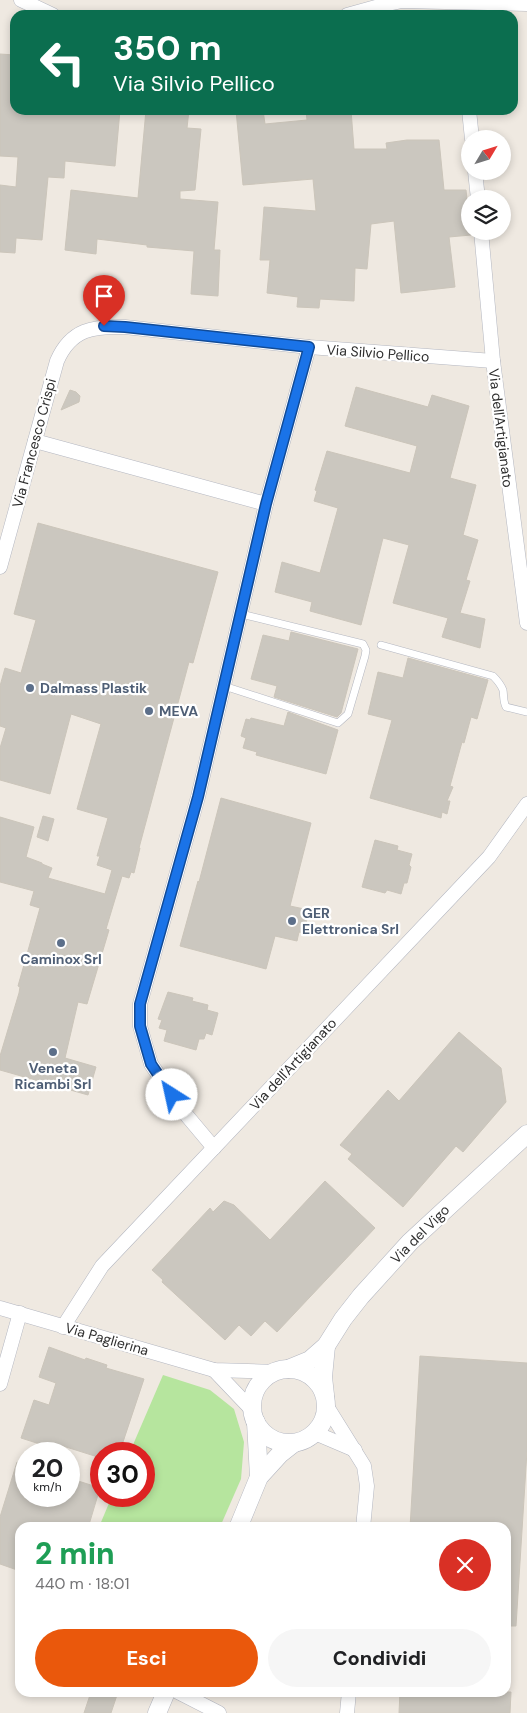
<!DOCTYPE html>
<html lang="it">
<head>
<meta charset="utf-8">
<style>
  body { margin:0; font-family:"DM Sans",sans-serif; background:#f6f6f6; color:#202124; height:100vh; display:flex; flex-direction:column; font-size:19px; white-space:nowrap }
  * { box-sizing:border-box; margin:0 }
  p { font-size:16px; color:#757577 }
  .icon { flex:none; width:28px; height:28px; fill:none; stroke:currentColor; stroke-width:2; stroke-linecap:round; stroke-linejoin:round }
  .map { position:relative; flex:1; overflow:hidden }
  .side { position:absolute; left:15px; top:1522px; width:496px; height:175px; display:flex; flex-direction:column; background:#fff; border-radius:15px; box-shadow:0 2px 8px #0003 }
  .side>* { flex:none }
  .hud { position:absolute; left:10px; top:10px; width:508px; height:105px; border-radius:15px; box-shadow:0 2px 8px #0003; background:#0b6e4f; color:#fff; overflow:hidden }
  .needle { width:32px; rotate:52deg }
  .fabs { position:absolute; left:461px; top:130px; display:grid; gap:10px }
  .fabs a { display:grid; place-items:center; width:50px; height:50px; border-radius:50%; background:#fff; box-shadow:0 2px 8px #0003; font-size:25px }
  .speed { position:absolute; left:15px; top:1442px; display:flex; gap:10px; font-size:25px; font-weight:700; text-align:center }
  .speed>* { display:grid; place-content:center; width:65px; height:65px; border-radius:50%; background:#fff; box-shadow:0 2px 8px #0003; line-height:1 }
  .speed small { font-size:12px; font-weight:400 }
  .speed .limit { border:8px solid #d22; background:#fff; color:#111 }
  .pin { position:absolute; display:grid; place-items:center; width:42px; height:42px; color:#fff; margin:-51px -21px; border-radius:50% 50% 50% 0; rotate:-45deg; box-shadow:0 0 5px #0007 }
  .pin .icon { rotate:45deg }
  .me { position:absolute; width:55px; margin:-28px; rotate:325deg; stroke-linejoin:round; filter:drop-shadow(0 0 4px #0008) }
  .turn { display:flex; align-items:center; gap:18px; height:105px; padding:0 20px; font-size:22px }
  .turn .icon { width:65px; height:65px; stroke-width:2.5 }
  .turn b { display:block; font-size:35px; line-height:42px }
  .round { display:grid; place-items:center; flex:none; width:52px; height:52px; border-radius:26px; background:#f6f6f6 }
  .headline { display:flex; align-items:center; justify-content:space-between; height:85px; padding:0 20px }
  h1 { font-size:30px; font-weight:800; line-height:38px; color:#1e9e55 }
  .action { display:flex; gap:10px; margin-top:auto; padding:10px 20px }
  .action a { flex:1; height:58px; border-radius:30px; background:#ea580c; color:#fff; font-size:20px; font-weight:800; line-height:58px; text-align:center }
  .action a+a { background:#f6f6f6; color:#202124 }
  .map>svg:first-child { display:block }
</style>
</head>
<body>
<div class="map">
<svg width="527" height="1713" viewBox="0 0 527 1713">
  <rect width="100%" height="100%" fill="#efe9e1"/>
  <path fill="#b6e59e" d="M 163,1375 L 210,1390 L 234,1409 L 244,1442 L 241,1479 L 220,1527 L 99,1527 L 112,1496 L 144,1496 L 144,1454 L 129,1454 Z"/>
  <g fill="#cbc7bf" stroke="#cbc5ba">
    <path d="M 0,54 L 15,55 L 15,110 L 120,110 L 115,166 L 65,161 L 64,178 L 48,177 L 42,240 L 16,238 L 15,253 L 0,252 L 0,185 L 16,187 L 18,157 L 0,156 Z"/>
    <path d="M 146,110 L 189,110 L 187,128 L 201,129 L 195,190 L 180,191 L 180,199 L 218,202 L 214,250 L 220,250 L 218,296 L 191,294 L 194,251 L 147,247 L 147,245 L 97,239 L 96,254 L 65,250 L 71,190 L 138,198 Z"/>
    <path d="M 236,110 L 263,110 L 265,124 L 307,120 L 306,110 L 351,110 L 354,149 L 387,149 L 386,143 L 407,140 L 439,140 L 444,190 L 466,190 L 471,235 L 449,237 L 455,287 L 401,293 L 394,221 L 371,224 L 367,269 L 355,268 L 354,301 L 320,299 L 319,308 L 297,307 L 298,297 L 267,293 L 270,260 L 260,260 L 264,207 L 316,211 L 313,179 L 243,185 Z"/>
    <path d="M 356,387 L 428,407 L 432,395 L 469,406 L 450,478 L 476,485 L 463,535 L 478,540 L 466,580 L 470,581 L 460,613 L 485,619 L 480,648 L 442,637 L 448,618 L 393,603 L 409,545 L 383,538 L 361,625 L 310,611 L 312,602 L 275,592 L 282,562 L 320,573 L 338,508 L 314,501 L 317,491 L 315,490 L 327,451 L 410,473 L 417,446 L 345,426 Z"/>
    <path d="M 70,390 L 76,392 L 80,396 L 79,402 L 61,410 Z"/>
    <path d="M 38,523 L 218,572 L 193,663 L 189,662 L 139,848 L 140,848 L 134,873 L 131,872 L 129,878 L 122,876 L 106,929 L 109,930 L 87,1004 L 78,1002 L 65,1058 L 96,1067 L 88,1095 L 0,1070 L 0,1056 L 19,993 L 20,987 L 18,986 L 40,908 L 30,905 L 34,891 L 0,882 L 0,817 L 34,827 L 26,857 L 42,863 L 42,864 L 52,868 L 48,878 L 105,894 L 112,870 L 97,865 L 100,856 L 97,856 L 108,818 L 77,809 L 101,724 L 71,714 L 50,794 L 0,780 L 0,748 L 6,728 L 0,726 L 0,686 L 5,668 L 21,673 L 36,620 L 14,614 Z"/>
    <path d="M 291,632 L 358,649 L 341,713 L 337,717 L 274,697 L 277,686 L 251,679 L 263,635 L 289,641 Z"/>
    <path d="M 408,658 L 488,680 L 477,719 L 471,717 L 464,743 L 462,742 L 450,786 L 453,787 L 447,801 L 450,801 L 447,814 L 442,812 L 441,818 L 370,798 L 392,720 L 368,714 L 378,672 L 403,678 Z"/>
    <path d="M 288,712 L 338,730 L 326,774 L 256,755 L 257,752 L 243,748 L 246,738 L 241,736 L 246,719 L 250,720 L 251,718 L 284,726 Z"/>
    <path d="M 221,798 L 311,823 L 290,906 L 309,910 L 304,933 L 299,932 L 297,941 L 275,936 L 266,969 L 180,946 L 198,881 L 199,882 Z"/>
    <path d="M 43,816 L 54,819 L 48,841 L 37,837 Z"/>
    <path d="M 375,840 L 398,846 L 397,850 L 412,854 L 409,865 L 411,867 L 407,883 L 404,883 L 401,894 L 387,890 L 385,893 L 362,887 Z"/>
    <path d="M 168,992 L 193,998 L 192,1001 L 208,1005 L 207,1010 L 218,1013 L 212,1035 L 206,1033 L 204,1039 L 199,1039 L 196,1050 L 164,1041 L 167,1030 L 159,1028 L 162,1020 L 158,1019 Z"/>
    <path d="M 459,1032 L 501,1068 L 506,1102 L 463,1152 L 456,1146 L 403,1207 L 348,1159 L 352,1154 L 340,1145 L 388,1090 L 399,1101 Z"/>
    <path d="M 325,1181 L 375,1228 L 277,1332 L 265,1321 L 251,1336 L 239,1325 L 225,1340 L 162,1282 L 163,1280 L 152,1270 L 210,1208 L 213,1212 L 224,1201 L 234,1205 L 270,1240 Z"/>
    <path d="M 49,1347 L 85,1360 L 86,1358 L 107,1365 L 106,1368 L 144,1379 L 119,1454 L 101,1454 L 101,1458 L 63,1446 L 48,1443 L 46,1446 L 21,1438 L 34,1400 L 49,1405 L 56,1383 L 39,1377 Z"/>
    <path d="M 420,1356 L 527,1363 L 527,1451 L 516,1626 L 506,1626 L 506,1528 L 410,1528 Z"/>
    <path d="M 17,1462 L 26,1465 L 26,1496 L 69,1496 L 69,1478 L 100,1488 L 88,1528 L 20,1528 L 20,1571 L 0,1564 L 0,1517 Z"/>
    <path d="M 91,1692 L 109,1692 L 117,1695 L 111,1713 L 84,1713 Z"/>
    <path d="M 400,1692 L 511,1692 L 510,1713 L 399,1713 Z"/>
  </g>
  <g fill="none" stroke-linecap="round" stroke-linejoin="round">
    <defs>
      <g id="service">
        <path d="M 381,645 L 493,676 C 497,680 501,685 503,690 C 504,696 503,701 506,707 L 527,712"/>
        <path d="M 224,686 L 338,723 L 348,714 L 365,656 L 366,650 L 363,644 L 241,614"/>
      </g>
      <g id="minor">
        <path d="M 21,0 L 53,15"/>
        <path d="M 347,15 L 383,5 L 402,1 L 527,4"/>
        <path d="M 469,110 L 472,139"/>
        <path d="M 475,171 L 478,199"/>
        <path d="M 481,231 L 493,361 L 527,623"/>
        <path d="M 35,441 L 266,504"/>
        <path d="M 0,567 L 57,361 C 71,329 93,326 125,327 L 309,347 L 493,361"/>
        <path d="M 214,1148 L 183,1111 L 151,1064 L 140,1026 L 140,1004 L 198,797 L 266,504 L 309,347"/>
        <path d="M 0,1308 L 214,1370 L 276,1372"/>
        <path d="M 63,1327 L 102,1266 L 489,857 L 527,804"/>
        <path d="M 214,1370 L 253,1411"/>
        <path d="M 0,1384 L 20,1313"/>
        <path d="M 326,1405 L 364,1466 L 367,1486 L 363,1528"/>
        <path d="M 315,1433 L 355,1450"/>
        <path d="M 178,1692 L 219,1713"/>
        <path d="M 347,1713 L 349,1692"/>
      </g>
      <g id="tertiary">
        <path d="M 288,1369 L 310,1360 L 326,1346 L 343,1319 L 361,1296 L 410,1242 L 527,1134"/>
        <circle cx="289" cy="1406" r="37"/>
        <path d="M 325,1395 L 323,1377 L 326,1346"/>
        <path d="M 256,1422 L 259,1477"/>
        <path d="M 238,1528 L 259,1477 L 280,1454 L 294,1443"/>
        <path d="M 157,1713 L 166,1692"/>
      </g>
    </defs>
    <use href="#service" stroke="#b4b7c1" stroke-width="8"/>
    <use href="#minor" stroke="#b4b7c1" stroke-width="15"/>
    <use href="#tertiary" stroke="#b4b7c1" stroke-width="19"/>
    <use href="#service" stroke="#fff" stroke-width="7"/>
    <use href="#minor" stroke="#fff" stroke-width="14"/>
    <use href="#tertiary" stroke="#fff" stroke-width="18"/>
  </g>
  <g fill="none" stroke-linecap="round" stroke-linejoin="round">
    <defs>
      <path id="route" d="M 104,326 L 125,327 L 309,347 L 266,504 L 198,797 L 140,1004 L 140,1026 L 151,1064 L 172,1095"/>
    </defs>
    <use href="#route" stroke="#114b97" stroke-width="12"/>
    <use href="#route" stroke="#1a73e8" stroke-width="9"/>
  </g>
  <g fill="#5c6f8a" stroke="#fff" stroke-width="2">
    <circle cx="30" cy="688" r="5"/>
    <circle cx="149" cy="711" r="5"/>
    <circle cx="292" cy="921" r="5"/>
    <circle cx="61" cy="943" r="5"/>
    <circle cx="53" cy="1052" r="5"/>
  </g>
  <g text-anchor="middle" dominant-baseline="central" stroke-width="4.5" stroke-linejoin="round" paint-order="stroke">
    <g font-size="14" fill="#2e2e2e" stroke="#fff">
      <text transform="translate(378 353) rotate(4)">Via Silvio Pellico</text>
      <text transform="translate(501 428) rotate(83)">Via dell'Artigianato</text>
      <text transform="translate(34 443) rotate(-75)">Via Francesco Crispi</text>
      <text transform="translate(293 1064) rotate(-47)">Via dell'Artigianato</text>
      <text transform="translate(420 1234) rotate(-45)">Via del Vigo</text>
      <text transform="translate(107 1339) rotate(16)">Via Paglierina</text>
    </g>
    <g font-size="14" font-weight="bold" fill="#4e5e75" stroke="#fff" text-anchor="start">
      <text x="40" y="688">Dalmass Plastik</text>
      <text x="159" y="711">MEVA</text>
      <text x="302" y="913">GER<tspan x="302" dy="16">Elettronica Srl</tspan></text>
      <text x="61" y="959" text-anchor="middle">Caminox Srl</text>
      <text x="53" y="1068" text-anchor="middle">Veneta<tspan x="53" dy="16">Ricambi Srl</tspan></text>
    </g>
  </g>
</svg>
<div class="fabs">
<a><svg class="needle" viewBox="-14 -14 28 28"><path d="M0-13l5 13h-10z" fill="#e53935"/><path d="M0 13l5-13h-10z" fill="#757577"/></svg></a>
<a><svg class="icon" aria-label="layers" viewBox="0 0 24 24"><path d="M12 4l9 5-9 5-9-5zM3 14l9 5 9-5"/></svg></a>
</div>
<div class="speed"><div>20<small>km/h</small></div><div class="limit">30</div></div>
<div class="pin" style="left:104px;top:326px;background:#d93025"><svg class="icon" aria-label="arrive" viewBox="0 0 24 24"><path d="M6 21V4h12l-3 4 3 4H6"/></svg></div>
<svg class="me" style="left:172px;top:1095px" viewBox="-20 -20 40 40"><circle r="19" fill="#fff"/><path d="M0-13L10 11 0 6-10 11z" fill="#1a73e8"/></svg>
<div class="hud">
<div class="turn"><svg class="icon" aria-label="left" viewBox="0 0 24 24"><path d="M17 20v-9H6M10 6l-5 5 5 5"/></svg><div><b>350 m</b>Via Silvio Pellico</div></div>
</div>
<section class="side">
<div class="headline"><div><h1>2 min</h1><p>440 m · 18:01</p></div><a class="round" style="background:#d93025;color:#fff"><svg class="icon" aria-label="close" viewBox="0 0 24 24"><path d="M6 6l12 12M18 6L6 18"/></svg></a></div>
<div class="action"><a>Esci</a><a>Condividi</a></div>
</section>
</div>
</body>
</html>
